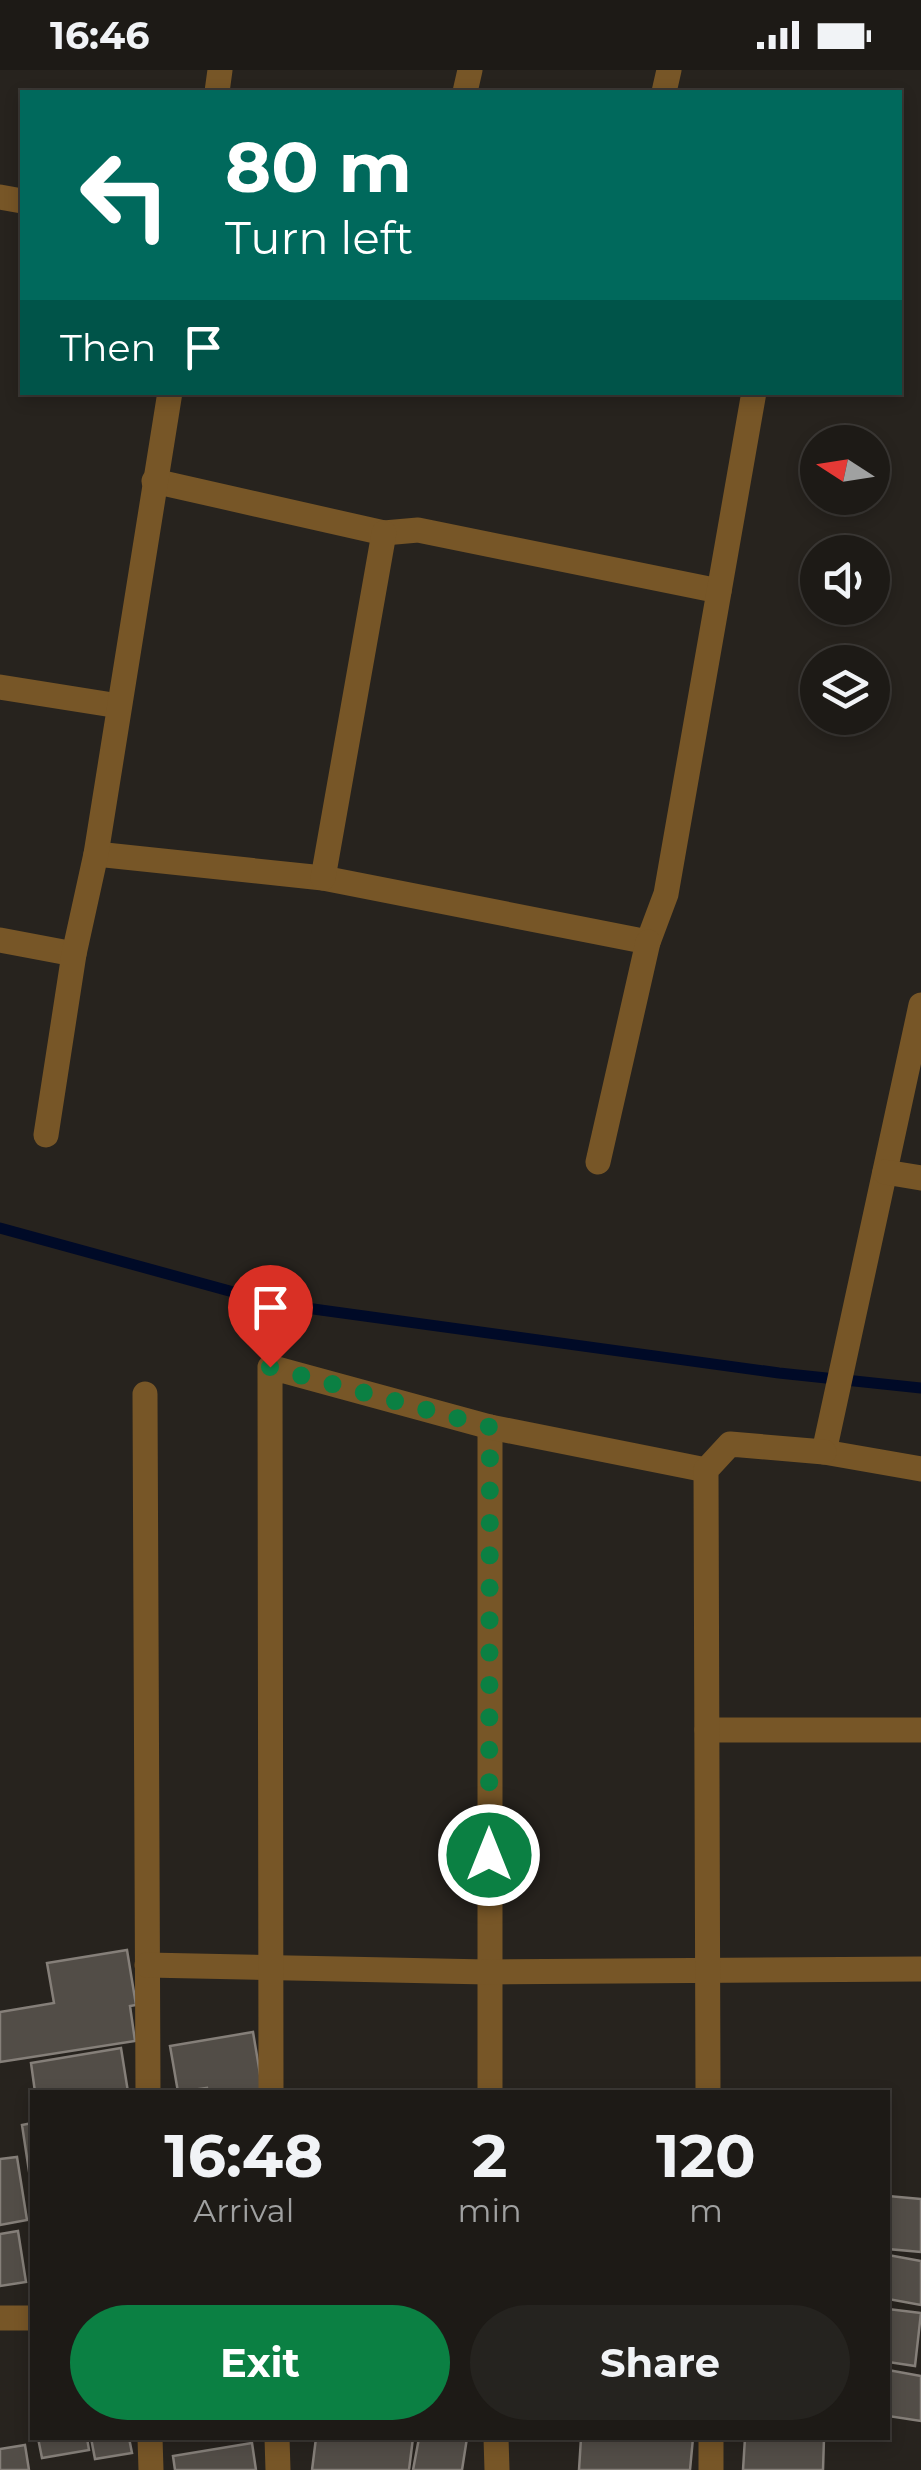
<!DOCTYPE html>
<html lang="en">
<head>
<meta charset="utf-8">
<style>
  body { margin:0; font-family:Montserrat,sans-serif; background:#25231f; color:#f1f3f6; height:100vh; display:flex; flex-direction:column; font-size:38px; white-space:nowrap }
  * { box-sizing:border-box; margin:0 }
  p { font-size:32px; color:#a0a1a1 }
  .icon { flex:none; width:55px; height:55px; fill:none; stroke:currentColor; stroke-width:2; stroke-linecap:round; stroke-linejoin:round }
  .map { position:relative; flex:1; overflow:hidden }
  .drawer { position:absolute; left:30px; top:2020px; width:860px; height:350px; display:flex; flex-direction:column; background:#1d1a16; border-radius:0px; box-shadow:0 5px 15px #0003,0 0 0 2px #3b3835 }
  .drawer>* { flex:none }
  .banner { position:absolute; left:20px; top:20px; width:882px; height:305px; border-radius:0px; box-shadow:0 5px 15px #0003,0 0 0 2px #3b3835; background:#00695c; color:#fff; overflow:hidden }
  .needle { width:65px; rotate:282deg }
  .fabs { position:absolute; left:800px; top:355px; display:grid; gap:20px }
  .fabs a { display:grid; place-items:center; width:90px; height:90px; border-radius:50%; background:#1d1a16; box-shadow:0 5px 15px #0003,0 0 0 2px #3b3835; font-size:50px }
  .pin { position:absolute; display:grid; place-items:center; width:85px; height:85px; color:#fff; margin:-102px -42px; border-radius:50% 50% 50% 0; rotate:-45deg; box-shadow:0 0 10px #0007 }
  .pin .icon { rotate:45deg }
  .me { position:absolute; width:110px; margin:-55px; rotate:0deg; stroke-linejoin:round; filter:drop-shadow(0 0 8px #0008) }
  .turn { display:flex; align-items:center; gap:35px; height:210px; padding:0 40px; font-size:45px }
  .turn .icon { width:130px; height:130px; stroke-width:2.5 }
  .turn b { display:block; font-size:70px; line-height:85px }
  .then { display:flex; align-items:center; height:95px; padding:0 40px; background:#0003; gap:20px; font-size:38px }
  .eta { display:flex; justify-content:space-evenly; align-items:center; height:170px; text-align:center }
  .eta b { font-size:60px; font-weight:700; line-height:70px }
  .action { display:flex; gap:20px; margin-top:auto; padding:20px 40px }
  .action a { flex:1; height:115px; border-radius:60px; background:#0b8043; color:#fff; font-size:40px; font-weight:700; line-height:115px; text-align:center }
  .action a+a { background:#25231f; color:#f1f3f6 }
  .status { display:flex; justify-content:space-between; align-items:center; height:70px; padding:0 50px; background:#1d1a16; direction:ltr }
  .status svg { height:28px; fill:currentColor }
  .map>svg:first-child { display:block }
</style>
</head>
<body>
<div class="status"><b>16:46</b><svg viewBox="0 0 49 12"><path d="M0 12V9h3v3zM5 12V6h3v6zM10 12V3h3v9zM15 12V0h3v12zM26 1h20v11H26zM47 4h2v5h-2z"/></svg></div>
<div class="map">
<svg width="921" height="2400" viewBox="0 0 921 2400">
  <rect width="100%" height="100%" fill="#27231e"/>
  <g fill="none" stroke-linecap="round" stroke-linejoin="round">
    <path stroke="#000a27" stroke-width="11" d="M 0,1158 L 277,1234 L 779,1303 L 921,1318"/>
  </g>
  <g fill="#524d47" stroke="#857f79" stroke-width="2.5">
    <path d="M 127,1880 L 136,1935 L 130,1936 L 135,1971 L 0,1992 L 0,1942 L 54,1933 L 47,1893 Z"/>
    <path d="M 253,1962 L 263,2022 L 208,2022 L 207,2018 L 178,2022 L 170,1976 Z"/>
    <path d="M 121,1978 L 128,2022 L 35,2022 L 31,1993 Z"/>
    <path d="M 32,2053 L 32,2121 L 22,2055 Z"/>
    <path d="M 17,2087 L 27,2150 L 0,2155 L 0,2089 Z"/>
    <path d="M 888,2126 L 921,2129 L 921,2182 L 888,2179 Z"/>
    <path d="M 18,2161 L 26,2212 L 0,2216 L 0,2164 Z"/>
    <path d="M 888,2185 L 921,2191 L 921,2235 L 888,2229 Z"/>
    <path d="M 888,2239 L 921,2243 L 915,2296 L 888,2292 Z"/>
    <path d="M 888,2300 L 921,2306 L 921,2351 L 888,2346 Z"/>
    <path d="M 38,2368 L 87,2368 L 89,2380 L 42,2388 Z"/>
    <path d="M 91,2368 L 129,2368 L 132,2383 L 95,2389 Z"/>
    <path d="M 316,2368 L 413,2368 L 409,2400 L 312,2400 Z"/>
    <path d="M 419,2368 L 467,2368 L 462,2400 L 413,2400 Z"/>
    <path d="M 581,2368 L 693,2368 L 690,2400 L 579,2400 Z"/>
    <path d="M 745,2368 L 824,2368 L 823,2400 L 743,2400 Z"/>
    <path d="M 252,2373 L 256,2400 L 175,2400 L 173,2386 Z"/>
    <path d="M 25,2375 L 29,2400 L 0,2400 L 0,2379 Z"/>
  </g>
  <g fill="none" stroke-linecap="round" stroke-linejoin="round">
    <g stroke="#775627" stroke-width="25">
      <path d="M 217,22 L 220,0"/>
      <path d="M 465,22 L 470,0"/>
      <path d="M 664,22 L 669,0"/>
      <path d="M 0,127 L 22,131"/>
      <path d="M 154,411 L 384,463 L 418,460 L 719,521"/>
      <path d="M 0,617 L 119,636"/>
      <path d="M 96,784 L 323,808 L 648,872 L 666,824 L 754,322"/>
      <path d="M 323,808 L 384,463"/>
      <path d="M 0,870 L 74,884"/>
      <path d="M 921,935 L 824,1382 L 921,1399"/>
      <path d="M 46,1065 L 74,884 L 96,784 L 170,322"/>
      <path d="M 598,1092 L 648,872"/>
      <path d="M 885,1102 L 921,1108"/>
      <path d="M 145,1324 L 148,2022"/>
      <path d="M 490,1357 L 490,2022"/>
      <path d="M 707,1660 L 921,1660"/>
      <path d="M 147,1895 L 488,1902 L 921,1899"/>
      <path d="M 271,2022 L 270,1297 L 490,1357 L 706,1400"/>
      <path d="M 708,2022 L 706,1400 L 730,1374 L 824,1382"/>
      <path d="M 0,2248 L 32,2248"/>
      <path d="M 150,2368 L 151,2400"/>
      <path d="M 277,2368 L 278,2400"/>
      <path d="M 496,2368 L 497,2400"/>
      <path d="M 711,2368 L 711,2400"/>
    </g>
  </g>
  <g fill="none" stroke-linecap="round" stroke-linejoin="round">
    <path stroke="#0b8043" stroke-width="18" stroke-dasharray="0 32.4" d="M 270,1297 L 490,1357 L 489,1785"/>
  </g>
</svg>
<div class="fabs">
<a><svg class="needle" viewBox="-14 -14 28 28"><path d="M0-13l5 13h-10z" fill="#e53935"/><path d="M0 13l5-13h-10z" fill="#a0a1a1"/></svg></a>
<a><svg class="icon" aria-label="sound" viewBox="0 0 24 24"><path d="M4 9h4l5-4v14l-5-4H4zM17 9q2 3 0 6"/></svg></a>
<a><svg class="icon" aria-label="layers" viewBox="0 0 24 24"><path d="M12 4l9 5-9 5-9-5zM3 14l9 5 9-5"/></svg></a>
</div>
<div class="pin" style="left:270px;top:1297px;background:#d93025"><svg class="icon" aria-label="arrive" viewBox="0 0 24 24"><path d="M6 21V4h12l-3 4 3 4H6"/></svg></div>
<svg class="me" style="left:489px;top:1785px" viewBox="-20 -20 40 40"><circle r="17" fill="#0b8043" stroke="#fff" stroke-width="3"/><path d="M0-11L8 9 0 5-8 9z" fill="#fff"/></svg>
<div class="banner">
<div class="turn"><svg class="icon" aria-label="left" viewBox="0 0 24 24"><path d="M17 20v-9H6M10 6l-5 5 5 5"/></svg><div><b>80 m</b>Turn left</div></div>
<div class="then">Then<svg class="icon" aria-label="arrive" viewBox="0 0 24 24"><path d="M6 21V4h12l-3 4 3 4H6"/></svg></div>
</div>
<section class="drawer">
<div class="eta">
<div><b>16:48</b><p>Arrival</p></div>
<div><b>2</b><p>min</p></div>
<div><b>120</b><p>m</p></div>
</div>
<div class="action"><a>Exit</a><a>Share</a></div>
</section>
</div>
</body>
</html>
